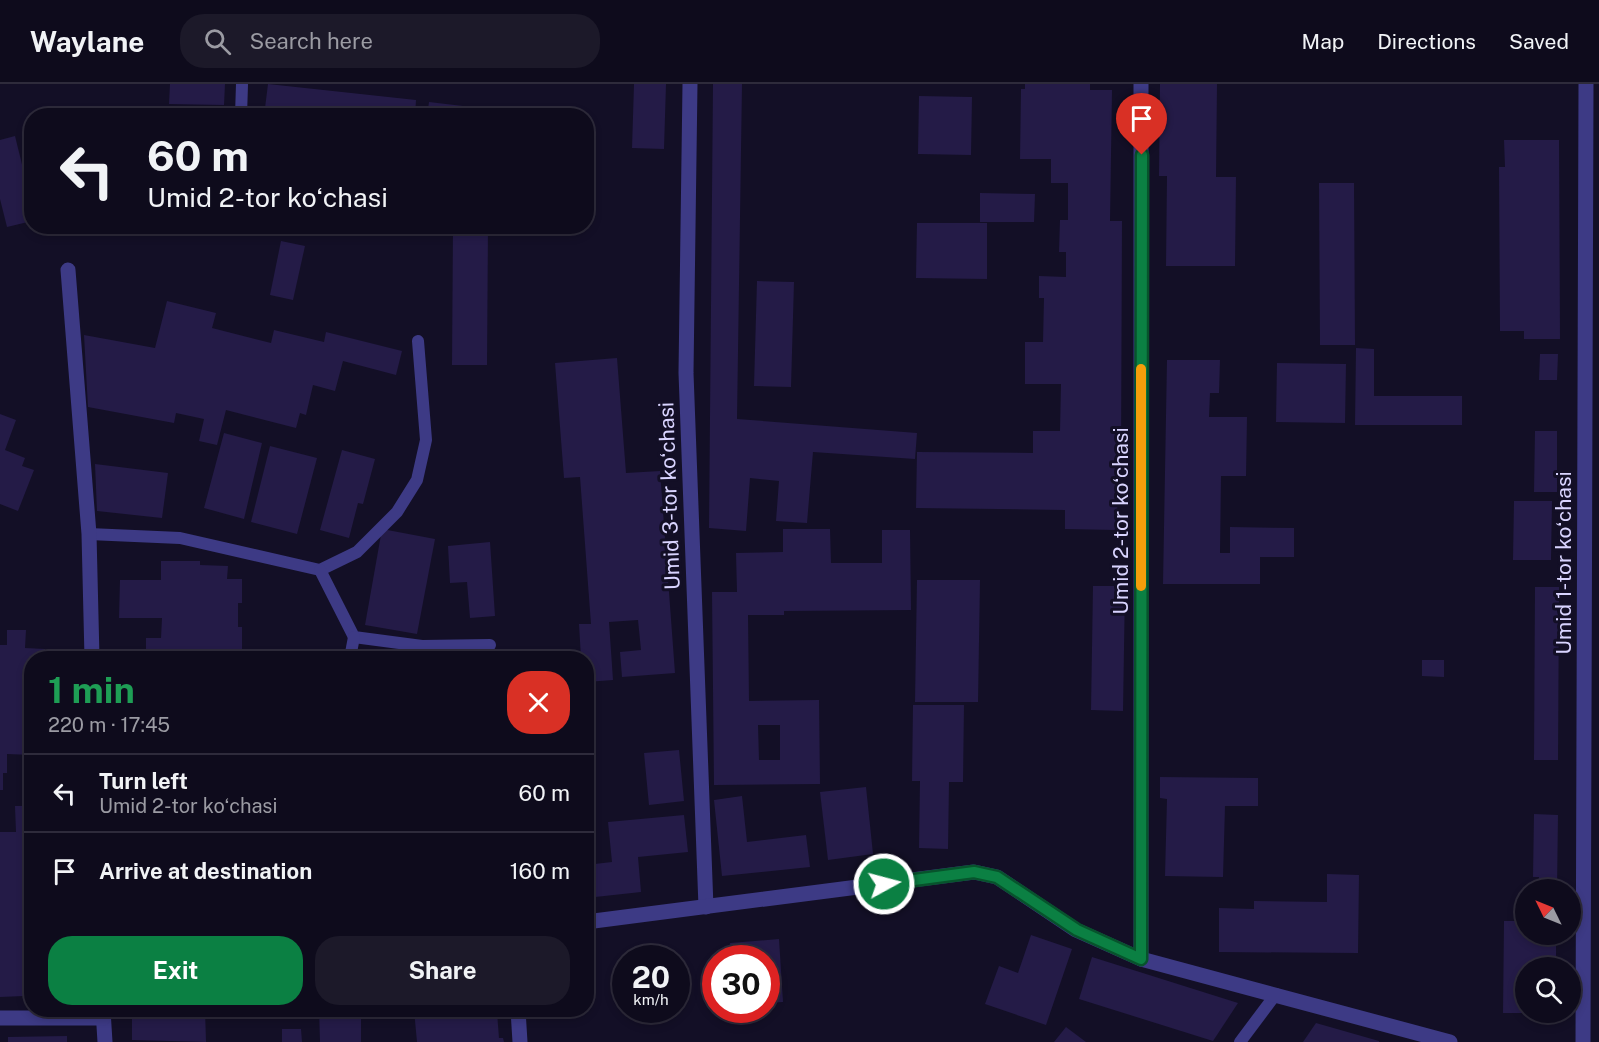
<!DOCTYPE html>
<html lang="en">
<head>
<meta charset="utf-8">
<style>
  body { margin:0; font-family:"Public Sans",sans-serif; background:#1c1929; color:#f1f3f6; height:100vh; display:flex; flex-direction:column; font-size:22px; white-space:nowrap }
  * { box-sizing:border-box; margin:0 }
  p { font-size:20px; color:#9b9ba3 }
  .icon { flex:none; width:33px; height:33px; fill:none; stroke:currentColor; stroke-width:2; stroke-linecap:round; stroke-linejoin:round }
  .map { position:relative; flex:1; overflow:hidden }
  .details { position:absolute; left:24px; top:567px; width:570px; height:366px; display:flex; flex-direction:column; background:#0e0b1c; border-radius:24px; box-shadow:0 3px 9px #0003,0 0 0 2px #2e2b3b }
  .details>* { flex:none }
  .guide { position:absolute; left:24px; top:24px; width:570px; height:126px; border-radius:24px; box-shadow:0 3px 9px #0003,0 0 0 2px #2e2b3b; background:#0e0b1c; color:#f1f3f6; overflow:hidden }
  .needle { width:39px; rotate:313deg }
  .controls { position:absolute; left:1515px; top:795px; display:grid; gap:12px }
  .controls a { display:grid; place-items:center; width:66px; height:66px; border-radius:50%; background:#0e0b1c; box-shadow:0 3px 9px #0003,0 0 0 2px #2e2b3b; font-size:30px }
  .speed { position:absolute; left:612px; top:861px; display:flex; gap:12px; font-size:30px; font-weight:700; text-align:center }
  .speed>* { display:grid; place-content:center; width:78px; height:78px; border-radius:50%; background:#0e0b1c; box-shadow:0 3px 9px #0003,0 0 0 2px #2e2b3b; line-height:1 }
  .speed small { font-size:15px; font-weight:400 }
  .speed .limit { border:9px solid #d22; background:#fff; color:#111 }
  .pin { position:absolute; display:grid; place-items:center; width:51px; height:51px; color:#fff; margin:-62px -26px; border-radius:50% 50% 50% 0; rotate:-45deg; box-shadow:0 0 6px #0007 }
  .pin .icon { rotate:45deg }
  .me { position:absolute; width:66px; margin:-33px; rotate:83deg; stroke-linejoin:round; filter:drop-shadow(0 0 4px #0008) }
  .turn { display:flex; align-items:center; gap:21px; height:126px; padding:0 24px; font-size:27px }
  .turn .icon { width:78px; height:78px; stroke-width:2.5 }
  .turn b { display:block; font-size:42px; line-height:51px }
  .round { display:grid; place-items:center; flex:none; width:63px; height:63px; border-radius:24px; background:#1c1929 }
  .head { display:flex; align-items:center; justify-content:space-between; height:102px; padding:0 24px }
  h1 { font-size:36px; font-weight:700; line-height:45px; color:#1e9e55 }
  .primary-button { display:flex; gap:12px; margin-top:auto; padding:12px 24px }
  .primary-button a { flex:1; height:69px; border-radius:24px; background:#0b8043; color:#fff; font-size:24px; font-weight:700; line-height:69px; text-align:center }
  .primary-button a+a { background:#1c1929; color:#f1f3f6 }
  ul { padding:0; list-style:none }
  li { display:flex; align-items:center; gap:18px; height:78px; padding:0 24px; border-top:2px solid #2e2b3b }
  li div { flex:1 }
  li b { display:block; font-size:22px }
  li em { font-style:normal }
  header { display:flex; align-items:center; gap:36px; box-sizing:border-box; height:84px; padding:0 30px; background:#0e0b1c; border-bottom:2px solid #2e2b3b }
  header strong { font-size:28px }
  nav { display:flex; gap:33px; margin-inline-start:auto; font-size:21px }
  .search { width:420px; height:54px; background:#1c1929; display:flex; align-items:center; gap:15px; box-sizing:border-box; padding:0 21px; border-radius:24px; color:#9b9ba3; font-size:22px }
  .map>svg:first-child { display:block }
</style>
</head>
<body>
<header>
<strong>Waylane</strong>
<div class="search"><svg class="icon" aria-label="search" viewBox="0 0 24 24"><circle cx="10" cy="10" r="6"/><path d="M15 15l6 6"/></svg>Search here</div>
<nav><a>Map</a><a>Directions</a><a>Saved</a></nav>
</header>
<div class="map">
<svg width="1599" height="958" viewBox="0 0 1599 958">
  <rect width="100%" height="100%" fill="#130f26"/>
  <g fill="#241b47" fill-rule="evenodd">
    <path d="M 170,0 L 225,0 L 224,21 L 169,20 Z"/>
    <path d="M 268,0 L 416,16 L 415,32 L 264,32 Z"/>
    <path d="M 634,0 L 666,0 L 664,65 L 632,64 Z"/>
    <path d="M 713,0 L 742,0 L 737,335 L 917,349 L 915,375 L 813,368 L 807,439 L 776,437 L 779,397 L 750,394 L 746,447 L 709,444 Z"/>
    <path d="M 1025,0 L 1090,0 L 1090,6 L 1112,6 L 1110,137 L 1122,137 L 1121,377 L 1118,377 L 1117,446 L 1065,445 L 1065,426 L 916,424 L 917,368 L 1033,369 L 1033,347 L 1060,347 L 1061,300 L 1025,300 L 1025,258 L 1043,258 L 1044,214 L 1039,214 L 1039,192 L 1066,193 L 1066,168 L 1059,168 L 1060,136 L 1068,136 L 1068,99 L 1051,99 L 1051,75 L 1020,75 L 1021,5 L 1025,5 Z"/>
    <path d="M 1160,0 L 1217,0 L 1216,93 L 1236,93 L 1235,182 L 1166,182 L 1167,92 L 1159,92 Z"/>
    <path d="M 919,12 L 972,13 L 971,71 L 918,70 Z"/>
    <path d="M 429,18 L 463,22 L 462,32 L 427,32 Z"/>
    <path d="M 83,22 L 137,28 L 136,32 L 82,32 Z"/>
    <path d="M 15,52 L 32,121 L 32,137 L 7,143 L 0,115 L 0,56 Z"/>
    <path d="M 1504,56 L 1559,56 L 1560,255 L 1524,255 L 1524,247 L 1500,247 L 1499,83 L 1505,83 Z"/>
    <path d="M 1319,99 L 1354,99 L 1355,261 L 1320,261 Z"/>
    <path d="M 980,109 L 1035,110 L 1034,138 L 980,138 Z"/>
    <path d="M 917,139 L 987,139 L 987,195 L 916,194 Z"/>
    <path d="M 453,142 L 488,142 L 487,281 L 452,281 Z"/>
    <path d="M 281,157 L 305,162 L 293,216 L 270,211 Z"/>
    <path d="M 757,197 L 794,198 L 791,303 L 754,302 Z"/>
    <path d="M 167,217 L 216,229 L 212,244 L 271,259 L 274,246 L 324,258 L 326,248 L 402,267 L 396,291 L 343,277 L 335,307 L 313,301 L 306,331 L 300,329 L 296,344 L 226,326 L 217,361 L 199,357 L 204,335 L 176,329 L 174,339 L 88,323 L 84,251 L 155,264 Z"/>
    <path d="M 1356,264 L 1374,265 L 1374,312 L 1462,312 L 1462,341 L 1355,341 Z"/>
    <path d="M 1540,270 L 1558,270 L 1557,296 L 1539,296 Z"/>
    <path d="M 617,274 L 626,389 L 660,387 L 675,589 L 622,593 L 620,568 L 641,566 L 638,536 L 609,538 L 613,596 L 586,598 L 586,574 L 581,574 L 579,540 L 591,540 L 580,393 L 564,394 L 555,279 Z"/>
    <path d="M 1167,276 L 1220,276 L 1219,309 L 1210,309 L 1209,333 L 1247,333 L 1246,392 L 1221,392 L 1220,469 L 1230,469 L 1230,443 L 1294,444 L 1294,473 L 1260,473 L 1260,500 L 1163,500 Z"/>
    <path d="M 1277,279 L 1346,280 L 1345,339 L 1276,338 Z"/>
    <path d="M 0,330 L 16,336 L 5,366 L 25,374 L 22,382 L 34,386 L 18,427 L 0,420 Z"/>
    <path d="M 1535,347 L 1557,347 L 1557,408 L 1534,408 Z"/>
    <path d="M 224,349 L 262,359 L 244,435 L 204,424 Z"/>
    <path d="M 270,362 L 317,374 L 297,450 L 251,438 Z"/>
    <path d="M 342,366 L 375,375 L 363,420 L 358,419 L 349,454 L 320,446 Z"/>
    <path d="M 95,380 L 168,389 L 162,434 L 97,427 Z"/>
    <path d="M 1514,417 L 1552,417 L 1551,476 L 1513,476 Z"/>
    <path d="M 382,445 L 435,455 L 417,550 L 365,541 Z"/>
    <path d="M 783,445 L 830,445 L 831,479 L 882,479 L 882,446 L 910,446 L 911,526 L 784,527 L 784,531 L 748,531 L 749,617 L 819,616 L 820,700 L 714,701 L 712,508 L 737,508 L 736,469 L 783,468 ZM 758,641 L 780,641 L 780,676 L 759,676 Z"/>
    <path d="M 490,458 L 495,532 L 470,534 L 467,498 L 450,499 L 448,462 Z"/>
    <path d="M 161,477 L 200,477 L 200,481 L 228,482 L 227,495 L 242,495 L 242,519 L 238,519 L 238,543 L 242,543 L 242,574 L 146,574 L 146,554 L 161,554 L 162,534 L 119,534 L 120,496 L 161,496 Z"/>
    <path d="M 917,496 L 980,496 L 978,618 L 915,618 Z"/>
    <path d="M 1093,502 L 1125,502 L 1123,627 L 1091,626 Z"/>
    <path d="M 1535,503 L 1559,503 L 1558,676 L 1534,676 Z"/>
    <path d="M 7,546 L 26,546 L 25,564 L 45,565 L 45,574 L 32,574 L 32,671 L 7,670 L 7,689 L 3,689 L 3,706 L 0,706 L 0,561 L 7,561 Z"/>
    <path d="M 492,571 L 492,574 L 464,574 L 464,573 Z"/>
    <path d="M 1422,576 L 1444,576 L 1444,593 L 1422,592 Z"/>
    <path d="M 913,621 L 964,621 L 963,698 L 949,698 L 948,765 L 919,764 L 920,697 L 912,697 Z"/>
    <path d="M 679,666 L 684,717 L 649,721 L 644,669 Z"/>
    <path d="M 1160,693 L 1258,694 L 1258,722 L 1225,722 L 1223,793 L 1165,792 L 1167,715 L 1160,714 Z"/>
    <path d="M 866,703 L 873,770 L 828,776 L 820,708 Z"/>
    <path d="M 742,712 L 747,758 L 806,751 L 810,783 L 722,792 L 714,716 Z"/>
    <path d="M 15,722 L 32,722 L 31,868 L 23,868 L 24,912 L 0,913 L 0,748 L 16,748 Z"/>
    <path d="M 1534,730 L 1558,731 L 1557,806 L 1538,806 L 1539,793 L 1533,793 Z"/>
    <path d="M 684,731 L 688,768 L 638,773 L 641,808 L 586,814 L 586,781 L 612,778 L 608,738 Z"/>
    <path d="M 1327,790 L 1359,791 L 1358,869 L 1219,868 L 1219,824 L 1254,825 L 1254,817 L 1327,818 Z"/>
    <path d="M 1504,837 L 1526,837 L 1526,850 L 1556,850 L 1556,884 L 1526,884 L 1526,929 L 1503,929 Z"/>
    <path d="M 1031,851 L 1072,865 L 1046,941 L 985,920 L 999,882 L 1018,889 Z"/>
    <path d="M 779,855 L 783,918 L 766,919 L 766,874 L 731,874 L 730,859 Z"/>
    <path d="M 1092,873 L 1238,919 L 1213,957 L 1079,915 Z"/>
    <path d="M 132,926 L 205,926 L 206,958 L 132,956 Z"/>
    <path d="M 319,926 L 353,926 L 361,934 L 361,958 L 320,958 Z"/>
    <path d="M 414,926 L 434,926 L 435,934 L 497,928 L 499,954 L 503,954 L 504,958 L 417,958 Z"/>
    <path d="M 1316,939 L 1379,957 L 1379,958 L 1303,958 Z"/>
    <path d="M 1066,943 L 1086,958 L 1054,958 Z"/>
    <path d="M 282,945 L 301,945 L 302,958 L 282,958 Z"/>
    <path d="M 67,952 L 67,958 L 8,958 L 8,953 Z"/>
  </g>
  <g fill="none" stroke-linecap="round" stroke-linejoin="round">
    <g stroke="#3d3a85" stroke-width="12">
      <path d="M 241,32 L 242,0"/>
      <path d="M 89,450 L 180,454 L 320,486 L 357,468 L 397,428 L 417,396 L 426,356 L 418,257"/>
      <path d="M 320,486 L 354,553 L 422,562 L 490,561"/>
      <path d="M 350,574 L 354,553"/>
      <path d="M 1240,958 L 1276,910"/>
    </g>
    <g stroke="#3d3a85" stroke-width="15">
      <path d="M 690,0 L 686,289 L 706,823"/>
      <path d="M 68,186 L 89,450 L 92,574"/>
      <path d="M 586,838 L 974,788 L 997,793 L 1076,846 L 1141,875 L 1450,958"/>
      <path d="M 1141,875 L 1141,0"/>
      <path d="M 103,926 L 105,958"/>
      <path d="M 518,926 L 520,958"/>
      <path d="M 0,934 L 103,934"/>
      <path d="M 1583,958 L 1586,0"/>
    </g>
  </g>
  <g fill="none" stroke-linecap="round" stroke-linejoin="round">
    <defs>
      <path id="route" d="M 884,800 L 974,788 L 997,793 L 1077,846 L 1141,875 L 1142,71"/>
    </defs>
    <use href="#route" stroke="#07532c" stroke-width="15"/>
    <use href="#route" stroke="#0b8043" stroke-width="10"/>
    <path stroke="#f59e0b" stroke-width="10" d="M 1141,285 L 1141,502"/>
  </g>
  <g text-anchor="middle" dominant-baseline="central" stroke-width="6" stroke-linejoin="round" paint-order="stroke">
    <g font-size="21" fill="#d9d4ff" stroke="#130f26">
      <text transform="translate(669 412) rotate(-92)">Umid 3-tor koʻchasi</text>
      <text transform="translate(1120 437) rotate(-90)">Umid 2-tor koʻchasi</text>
      <text transform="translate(1563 479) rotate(-90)">Umid 1-tor koʻchasi</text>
    </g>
  </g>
</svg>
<div class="controls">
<a><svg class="needle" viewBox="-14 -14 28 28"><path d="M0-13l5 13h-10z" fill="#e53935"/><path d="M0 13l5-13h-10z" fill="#9b9ba3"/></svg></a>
<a><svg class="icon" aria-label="search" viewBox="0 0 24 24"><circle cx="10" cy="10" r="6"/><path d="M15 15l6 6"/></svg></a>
</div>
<div class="speed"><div>20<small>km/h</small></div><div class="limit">30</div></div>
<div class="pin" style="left:1142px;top:71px;background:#d93025"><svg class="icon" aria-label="arrive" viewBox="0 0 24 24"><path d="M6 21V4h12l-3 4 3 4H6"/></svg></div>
<svg class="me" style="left:884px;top:800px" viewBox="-20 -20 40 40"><circle r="17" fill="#0b8043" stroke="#fff" stroke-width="3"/><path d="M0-11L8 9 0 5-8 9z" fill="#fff"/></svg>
<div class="guide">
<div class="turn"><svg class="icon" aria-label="left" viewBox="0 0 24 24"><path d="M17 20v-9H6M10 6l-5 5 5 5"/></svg><div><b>60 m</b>Umid 2-tor koʻchasi</div></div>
</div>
<section class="details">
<div class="head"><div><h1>1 min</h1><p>220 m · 17:45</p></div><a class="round" style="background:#d93025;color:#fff"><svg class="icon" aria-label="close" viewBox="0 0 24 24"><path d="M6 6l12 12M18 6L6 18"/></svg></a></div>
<ul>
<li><svg class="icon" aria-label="left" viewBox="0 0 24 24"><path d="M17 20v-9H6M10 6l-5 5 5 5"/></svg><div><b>Turn left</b><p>Umid 2-tor koʻchasi</p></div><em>60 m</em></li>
<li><svg class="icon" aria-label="arrive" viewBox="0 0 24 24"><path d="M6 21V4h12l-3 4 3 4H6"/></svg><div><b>Arrive at destination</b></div><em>160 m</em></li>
</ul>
<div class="primary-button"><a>Exit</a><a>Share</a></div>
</section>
</div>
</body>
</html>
